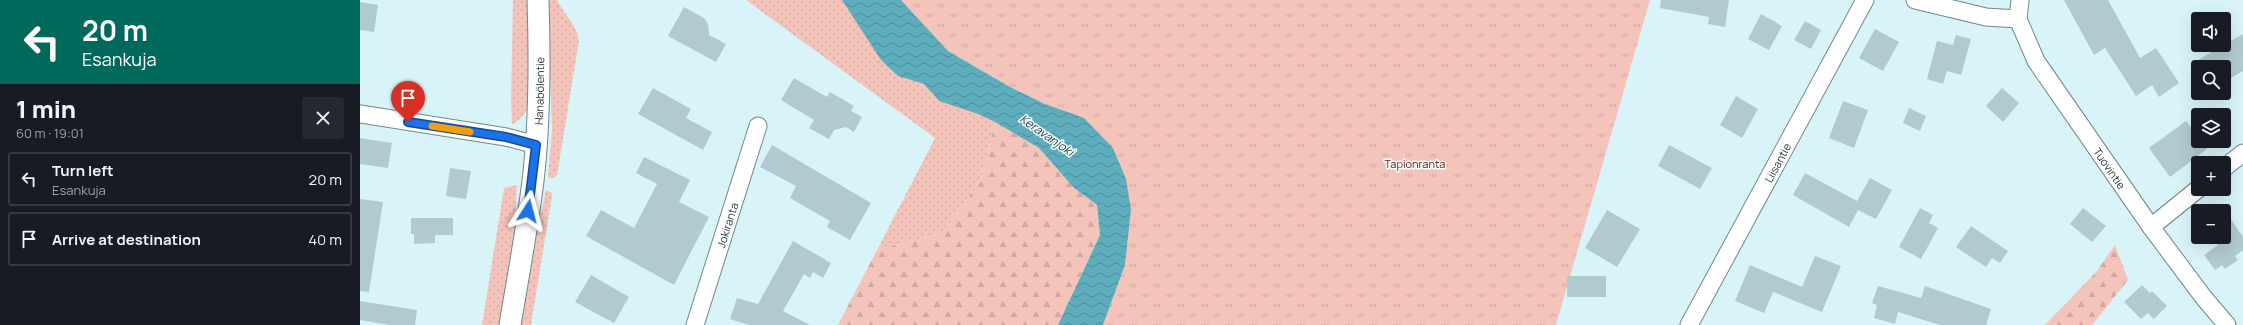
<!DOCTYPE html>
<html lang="en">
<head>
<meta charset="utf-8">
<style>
  body { margin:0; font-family:Manrope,sans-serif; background:#242831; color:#f1f3f6; height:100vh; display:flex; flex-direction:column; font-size:15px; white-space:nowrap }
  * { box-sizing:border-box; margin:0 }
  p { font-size:13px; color:#9ea1a6 }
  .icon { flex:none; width:22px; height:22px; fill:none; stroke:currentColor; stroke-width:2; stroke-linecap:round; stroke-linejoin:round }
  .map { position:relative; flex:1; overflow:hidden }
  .drawer { display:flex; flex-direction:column; background:#171b24; width:360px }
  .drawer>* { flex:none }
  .hud { background:#00695c; color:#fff; overflow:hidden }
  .tools { position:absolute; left:1831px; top:12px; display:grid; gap:8px }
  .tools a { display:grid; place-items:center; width:40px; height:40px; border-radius:4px; background:#171b24; box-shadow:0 4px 16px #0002; font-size:20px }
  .pin { position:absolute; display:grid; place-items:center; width:34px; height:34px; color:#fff; margin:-41px -17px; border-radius:50% 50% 50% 0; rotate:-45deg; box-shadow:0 0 4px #0007 }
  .pin .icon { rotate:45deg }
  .me { position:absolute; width:44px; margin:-22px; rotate:9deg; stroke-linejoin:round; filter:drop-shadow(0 0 3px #0008) }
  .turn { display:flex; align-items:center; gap:14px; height:84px; padding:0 16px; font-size:18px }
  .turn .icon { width:52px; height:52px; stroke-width:2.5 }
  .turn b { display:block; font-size:28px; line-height:34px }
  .round { display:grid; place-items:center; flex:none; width:42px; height:42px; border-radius:4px; background:#242831 }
  .head { display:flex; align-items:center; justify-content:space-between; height:68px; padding:0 16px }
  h1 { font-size:24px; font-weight:800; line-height:30px }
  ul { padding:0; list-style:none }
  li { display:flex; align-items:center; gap:12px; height:54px; margin:0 8px 6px; padding:0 8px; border:2px solid #363941; border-radius:4px }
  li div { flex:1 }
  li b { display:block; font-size:15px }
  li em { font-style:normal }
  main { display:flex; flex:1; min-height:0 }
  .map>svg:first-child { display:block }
</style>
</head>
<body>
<main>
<section class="drawer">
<div class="hud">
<div class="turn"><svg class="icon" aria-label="left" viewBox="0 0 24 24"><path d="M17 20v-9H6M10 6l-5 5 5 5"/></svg><div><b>20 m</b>Esankuja</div></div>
</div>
<div class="head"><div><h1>1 min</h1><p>60 m · 19:01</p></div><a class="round"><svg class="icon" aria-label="close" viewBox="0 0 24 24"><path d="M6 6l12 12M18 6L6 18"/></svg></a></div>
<ul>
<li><svg class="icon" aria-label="left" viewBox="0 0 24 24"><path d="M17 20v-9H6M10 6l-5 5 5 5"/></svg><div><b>Turn left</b><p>Esankuja</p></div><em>20 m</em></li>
<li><svg class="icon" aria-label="arrive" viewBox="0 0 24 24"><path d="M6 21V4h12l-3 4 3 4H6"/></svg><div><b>Arrive at destination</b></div><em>40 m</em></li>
</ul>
</section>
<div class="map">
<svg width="1883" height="325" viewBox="0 0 1883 325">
  <defs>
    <pattern id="grass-dots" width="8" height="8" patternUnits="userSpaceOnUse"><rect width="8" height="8" fill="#f4c4bb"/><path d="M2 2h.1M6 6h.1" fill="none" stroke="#d1a9a2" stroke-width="1.8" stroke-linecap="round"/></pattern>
    <pattern id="forest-firs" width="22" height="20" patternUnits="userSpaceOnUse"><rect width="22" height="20" fill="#f4c4bb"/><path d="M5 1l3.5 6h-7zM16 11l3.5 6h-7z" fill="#d1a9a2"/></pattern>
    <pattern id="park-tufts" width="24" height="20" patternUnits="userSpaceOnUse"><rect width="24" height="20" fill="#f4c4bb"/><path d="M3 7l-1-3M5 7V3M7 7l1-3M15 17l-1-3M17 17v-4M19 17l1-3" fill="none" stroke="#d1a9a2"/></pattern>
    <pattern id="water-waves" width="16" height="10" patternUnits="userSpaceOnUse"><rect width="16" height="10" fill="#5eadbc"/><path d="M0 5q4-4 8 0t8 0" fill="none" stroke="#4e8e9a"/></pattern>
  </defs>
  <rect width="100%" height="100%" fill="#d9f4f9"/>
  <g fill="url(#grass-dots)">
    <path d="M 153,0 L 167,0 C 168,26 175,87 167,109 C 164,117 158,120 152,125 L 151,101 Z"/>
    <path d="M 187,0 L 197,0 C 204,14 217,25 219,41 L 197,175 L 194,178 L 188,178 L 192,129 Z"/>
    <path d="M 386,0 L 482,0 L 538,76 L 564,84 L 579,101 L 618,114 L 635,122 L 620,182 L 582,233 L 517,250 L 575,138 Z"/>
    <path d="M 157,185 L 153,250 L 140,325 L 122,325 L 144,188 Z"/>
    <path d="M 186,190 L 192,193 L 192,196 L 171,325 L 161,325 L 172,255 Z"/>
  </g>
  <g fill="url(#forest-firs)">
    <path d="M 635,122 L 679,148 L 714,188 L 737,205 L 740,235 L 698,325 L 478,325 L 517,250 L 582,233 L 620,182 Z"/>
    <path d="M 1755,245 L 1768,280 L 1732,325 L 1685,325 L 1737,271 Z"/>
  </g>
  <path fill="url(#park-tufts)" d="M 541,0 L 1290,0 L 1196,325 L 743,325 L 765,265 L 771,210 L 685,104 L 650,87 L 588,51 Z"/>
  <path fill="url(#water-waves)" d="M 482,0 L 541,0 L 588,51 L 650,87 L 685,104 L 724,118 L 753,148 L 766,179 L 771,210 L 765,265 L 743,325 L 698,325 L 740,235 L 737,205 L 714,188 L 679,148 L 635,122 L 618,114 L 579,101 L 564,84 L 538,76 L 521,60 Z"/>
  <g fill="#b1cacf">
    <path d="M 1301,0 L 1369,0 L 1365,27 L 1348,24 L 1349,17 L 1300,8 Z"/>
    <path d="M 1704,0 L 1748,0 L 1780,58 L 1796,48 L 1819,83 L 1799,97 L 1792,85 L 1776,96 L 1745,48 L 1734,55 Z"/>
    <path d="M 0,2 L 18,5 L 14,32 L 0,30 Z"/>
    <path d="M 324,7 L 344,18 L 348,24 L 349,35 L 366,44 L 356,62 L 308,36 Z"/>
    <path d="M 1401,14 L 1422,26 L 1409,50 L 1388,39 Z"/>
    <path d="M 1445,21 L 1461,30 L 1451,49 L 1434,40 Z"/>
    <path d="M 1515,29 L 1539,42 L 1523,71 L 1499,58 Z"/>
    <path d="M 1883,34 L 1883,71 L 1864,82 L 1864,67 L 1842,67 L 1838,60 Z"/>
    <path d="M 1596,35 L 1611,39 L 1601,75 L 1587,71 L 1583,84 L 1567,79 L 1577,41 L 1593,45 Z"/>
    <path d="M 434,78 L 467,97 L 470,92 L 494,106 L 491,111 L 502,117 L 494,132 L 486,127 L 474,130 L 469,139 L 449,128 L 454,120 L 421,100 Z"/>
    <path d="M 293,88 L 331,109 L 326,118 L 352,132 L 343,150 L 278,114 Z"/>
    <path d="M 1642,88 L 1659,103 L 1643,122 L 1626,106 Z"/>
    <path d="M 1376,96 L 1398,109 L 1382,138 L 1360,125 Z"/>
    <path d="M 1483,101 L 1508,110 L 1494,148 L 1469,138 Z"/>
    <path d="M 1549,108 L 1566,116 L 1560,131 L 1543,123 Z"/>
    <path d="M 1826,121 L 1838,137 L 1838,141 L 1841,141 L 1847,149 L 1810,177 L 1789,148 Z"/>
    <path d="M 0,138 L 32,143 L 28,168 L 0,164 Z"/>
    <path d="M 412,145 L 511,203 L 490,240 L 467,227 L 470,221 L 430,198 L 436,186 L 400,167 Z"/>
    <path d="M 1309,145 L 1352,168 L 1340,189 L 1298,166 Z"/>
    <path d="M 284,157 L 330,180 L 319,202 L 349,217 L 314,285 L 226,236 L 241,210 L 274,228 L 297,184 L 276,173 Z"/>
    <path d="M 90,168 L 111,171 L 106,199 L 86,196 Z"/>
    <path d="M 1445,173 L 1497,201 L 1510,178 L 1532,190 L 1516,219 L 1498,210 L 1489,227 L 1433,195 Z"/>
    <path d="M 0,199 L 23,202 L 9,292 L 0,291 Z"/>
    <path d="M 1560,208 L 1573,215 L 1569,223 L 1578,228 L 1561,259 L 1539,247 Z"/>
    <path d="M 1723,208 L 1746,226 L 1732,242 L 1710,224 Z"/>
    <path d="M 1864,209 L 1883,237 L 1883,250 L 1875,256 L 1878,260 L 1865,269 L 1862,265 L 1855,270 L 1844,255 L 1858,245 L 1852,237 L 1864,237 Z"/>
    <path d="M 1247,210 L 1280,229 L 1257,267 L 1225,248 Z"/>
    <path d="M 51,218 L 93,218 L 93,235 L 75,235 L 75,243 L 54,244 L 54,234 L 51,234 Z"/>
    <path d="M 1611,226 L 1648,251 L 1640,263 L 1632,258 L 1626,267 L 1596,247 Z"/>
    <path d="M 433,241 L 471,263 L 463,278 L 453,272 L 450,278 L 444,274 L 423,311 L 450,325 L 389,325 L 370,319 L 377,298 L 398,304 Z"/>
    <path d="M 1455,256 L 1481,266 L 1462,312 L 1413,292 L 1404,313 L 1375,301 L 1390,265 L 1442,287 Z"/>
    <path d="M 231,275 L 269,297 L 254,323 L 215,302 Z"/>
    <rect x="1207" y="276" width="39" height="21"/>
    <path d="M 1782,285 L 1790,293 L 1792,291 L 1807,306 L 1794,319 L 1788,313 L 1781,319 L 1764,302 Z"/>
    <path d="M 1518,286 L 1561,298 L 1565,286 L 1631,309 L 1626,325 L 1580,325 L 1538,312 L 1535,324 L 1514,318 L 1517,305 L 1512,303 Z"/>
    <path d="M 0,301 L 57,310 L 55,325 L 30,325 L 0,320 Z"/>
  </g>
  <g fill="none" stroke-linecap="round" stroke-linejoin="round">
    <defs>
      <g id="minor">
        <path d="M 1555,0 L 1626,17 L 1658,19"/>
        <path id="s1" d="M 1660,0 L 1658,19 L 1676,61 L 1791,227 L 1844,298 L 1867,325"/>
        <path d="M 0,114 L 146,137 L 176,145"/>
        <path d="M 1864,168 L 1883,153"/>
        <path d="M 1791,227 L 1838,189"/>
        <path id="s2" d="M 335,325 L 398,126"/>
        <path id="s3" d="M 1329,325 L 1505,0"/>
      </g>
      <g id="tertiary">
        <path id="s4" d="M 150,325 C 158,277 167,229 173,181 C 180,121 180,61 178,0"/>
      </g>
    </defs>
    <use href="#minor" stroke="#6f878c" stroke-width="19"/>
    <use href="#tertiary" stroke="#6f878c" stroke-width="23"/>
    <use href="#minor" stroke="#fff" stroke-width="17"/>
    <use href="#tertiary" stroke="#fff" stroke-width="21"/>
  </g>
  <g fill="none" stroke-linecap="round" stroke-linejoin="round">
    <defs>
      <path id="route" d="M 48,122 L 146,137 L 176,145 L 168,211"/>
    </defs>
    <use href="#route" stroke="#114b97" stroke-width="10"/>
    <use href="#route" stroke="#1a73e8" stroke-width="7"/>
    <path stroke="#f59e0b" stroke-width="7" d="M 72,126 L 110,132"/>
  </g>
  <g text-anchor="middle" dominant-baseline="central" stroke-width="3" stroke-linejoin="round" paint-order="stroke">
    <g font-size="11" fill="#2c3638" stroke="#f7fdfe">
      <text stroke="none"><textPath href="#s4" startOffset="236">Hanabölentie</textPath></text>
      <text stroke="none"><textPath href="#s3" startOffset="185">Liisantie</textPath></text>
      <text stroke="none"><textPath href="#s1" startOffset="195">Tuovintie</textPath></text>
      <text stroke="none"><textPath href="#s2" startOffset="105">Jokiranta</textPath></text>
    </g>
    <g font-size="11" fill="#62150d" stroke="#f7fdfe">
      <text x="1055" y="163">Tapionranta</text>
    </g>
    <g font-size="12" font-style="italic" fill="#1e434a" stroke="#f7fdfe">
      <text transform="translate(687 135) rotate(35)">Keravanjoki</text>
    </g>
  </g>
</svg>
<div class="tools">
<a><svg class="icon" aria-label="sound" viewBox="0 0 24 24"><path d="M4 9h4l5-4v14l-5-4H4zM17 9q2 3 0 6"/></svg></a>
<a><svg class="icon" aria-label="search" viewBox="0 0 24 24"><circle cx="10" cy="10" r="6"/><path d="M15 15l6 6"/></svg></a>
<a><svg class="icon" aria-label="layers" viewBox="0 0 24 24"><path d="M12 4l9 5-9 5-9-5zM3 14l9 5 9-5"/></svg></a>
<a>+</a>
<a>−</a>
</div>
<div class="pin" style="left:48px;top:122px;background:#d93025"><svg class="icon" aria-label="arrive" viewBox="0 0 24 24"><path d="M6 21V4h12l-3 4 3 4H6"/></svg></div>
<svg class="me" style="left:168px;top:211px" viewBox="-20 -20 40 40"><path d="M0-17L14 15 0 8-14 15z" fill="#1a73e8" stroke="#fff" stroke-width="4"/></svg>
</div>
</main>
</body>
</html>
